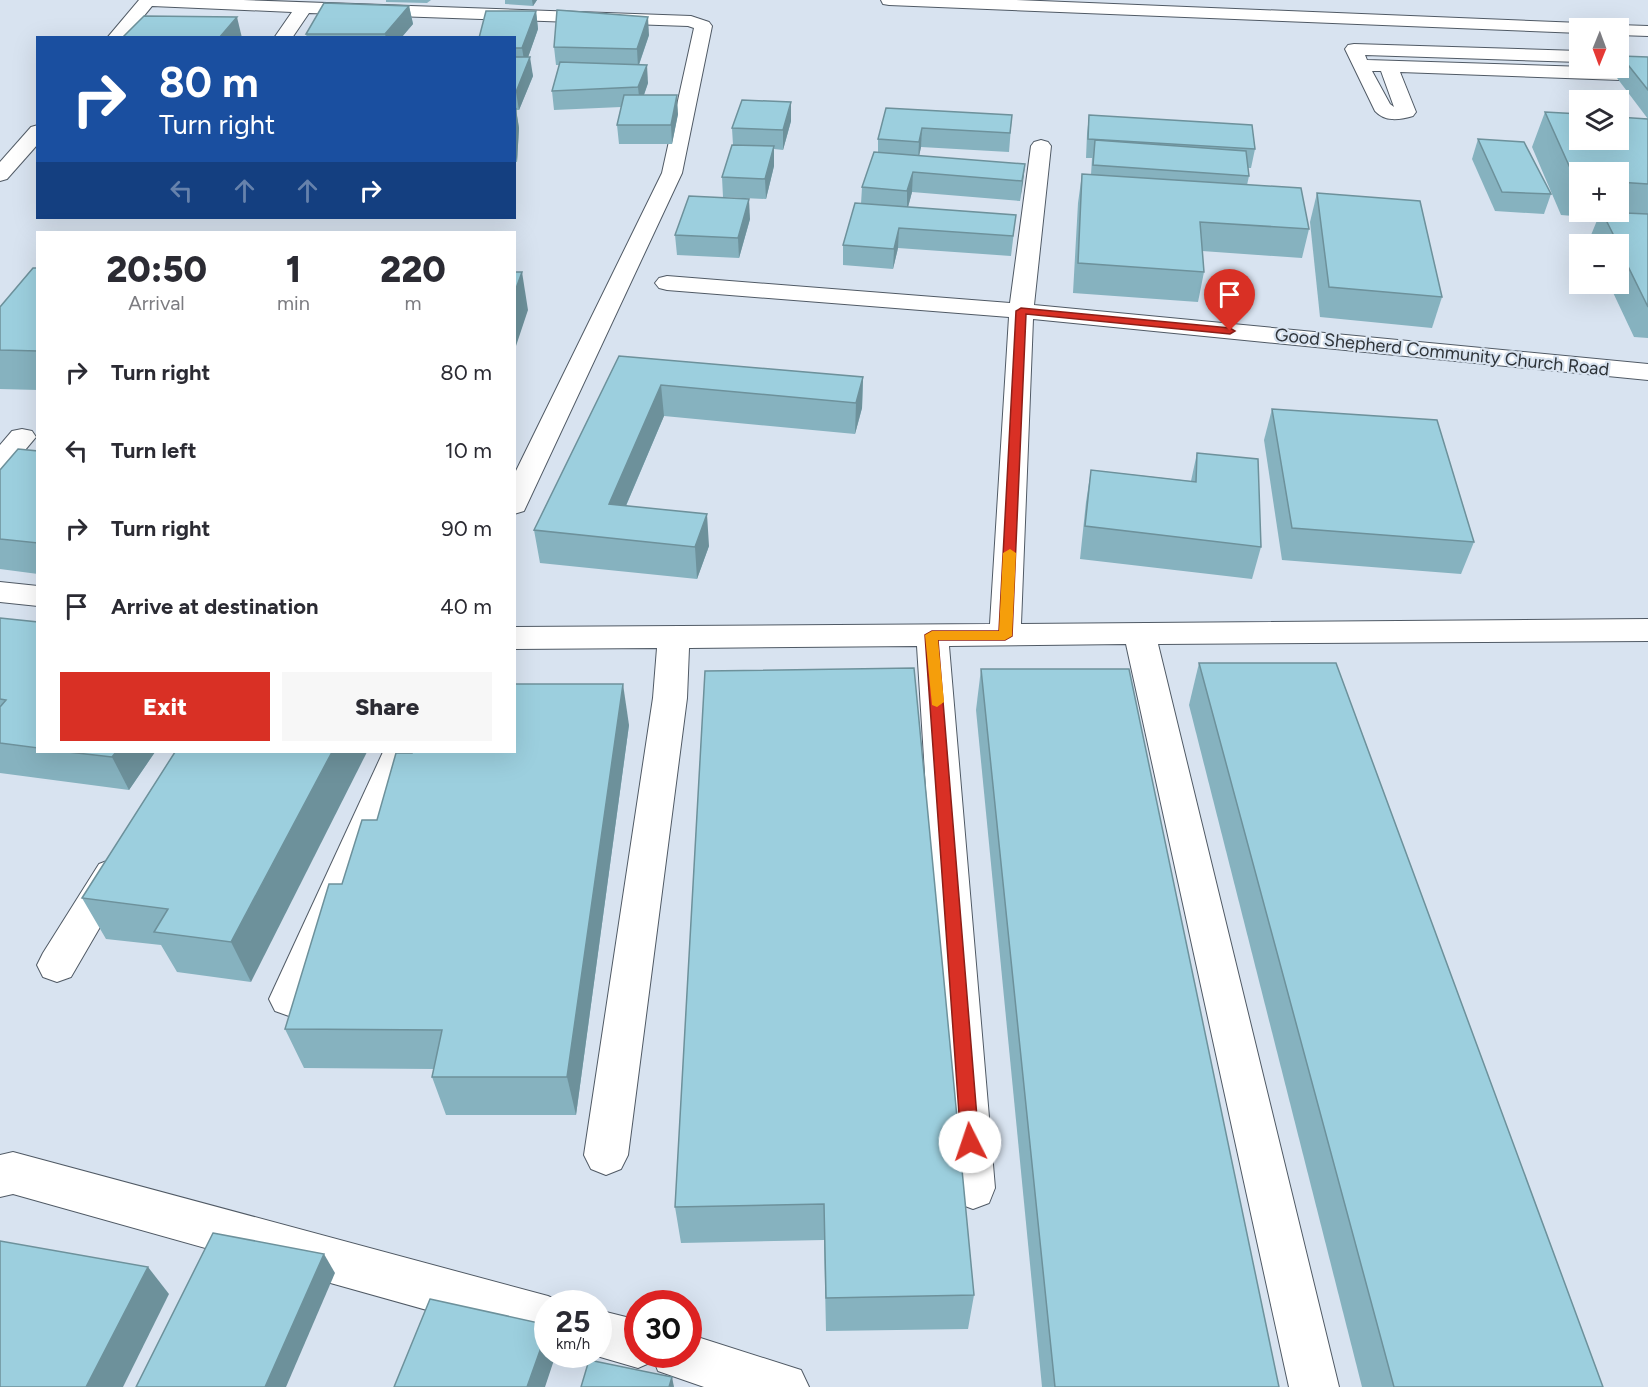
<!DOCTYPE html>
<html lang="en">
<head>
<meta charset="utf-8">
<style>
  body { margin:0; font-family:Figtree,sans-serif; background:#f7f7f7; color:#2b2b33; height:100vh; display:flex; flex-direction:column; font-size:22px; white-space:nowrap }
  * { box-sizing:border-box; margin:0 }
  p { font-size:20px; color:#7c7c81 }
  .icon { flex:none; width:33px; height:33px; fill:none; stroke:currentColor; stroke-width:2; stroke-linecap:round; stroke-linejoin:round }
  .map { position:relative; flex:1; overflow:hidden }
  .drawer { position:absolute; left:36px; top:231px; width:480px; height:522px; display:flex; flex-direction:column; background:#fff; border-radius:0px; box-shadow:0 6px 24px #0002 }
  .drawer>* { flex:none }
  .guide { position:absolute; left:36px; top:36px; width:480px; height:183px; border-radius:0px; box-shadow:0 6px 24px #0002; background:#1a4fa0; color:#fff; overflow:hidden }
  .needle { width:39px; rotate:181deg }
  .buttons { position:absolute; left:1569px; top:18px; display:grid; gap:12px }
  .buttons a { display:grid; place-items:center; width:60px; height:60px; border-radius:0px; background:#fff; box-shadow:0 6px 24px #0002; font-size:30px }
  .speed { position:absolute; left:534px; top:1290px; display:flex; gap:12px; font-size:30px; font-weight:700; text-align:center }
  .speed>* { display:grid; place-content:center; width:78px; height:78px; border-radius:50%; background:#fff; box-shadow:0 6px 24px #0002; line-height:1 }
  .speed small { font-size:15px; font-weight:400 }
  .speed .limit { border:9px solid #d22; background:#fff; color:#111 }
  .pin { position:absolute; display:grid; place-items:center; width:51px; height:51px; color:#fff; margin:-62px -26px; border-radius:50% 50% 50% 0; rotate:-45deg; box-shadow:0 0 6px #0007 }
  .pin .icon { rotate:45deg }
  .me { position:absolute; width:66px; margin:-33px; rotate:356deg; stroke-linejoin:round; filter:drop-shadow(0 0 4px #0008) }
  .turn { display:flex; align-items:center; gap:21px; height:126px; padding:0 24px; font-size:27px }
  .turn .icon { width:78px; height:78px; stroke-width:2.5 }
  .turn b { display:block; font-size:42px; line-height:51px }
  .lanes { display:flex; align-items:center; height:57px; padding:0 24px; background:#0003; justify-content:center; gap:30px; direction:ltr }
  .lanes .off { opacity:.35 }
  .eta { display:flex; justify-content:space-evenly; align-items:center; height:102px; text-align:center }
  .eta b { font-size:36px; font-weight:800; line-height:42px }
  .primary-button { display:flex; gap:12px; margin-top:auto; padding:12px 24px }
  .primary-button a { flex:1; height:69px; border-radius:0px; background:#d93025; color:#fff; font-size:24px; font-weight:800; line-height:69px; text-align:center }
  .primary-button a+a { background:#f7f7f7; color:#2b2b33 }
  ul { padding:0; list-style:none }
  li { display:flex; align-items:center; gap:18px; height:78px; padding:0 24px }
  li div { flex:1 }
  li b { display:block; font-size:22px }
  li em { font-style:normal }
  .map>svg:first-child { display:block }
</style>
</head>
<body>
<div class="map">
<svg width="1648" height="1387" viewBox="0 0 1648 1387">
  <rect width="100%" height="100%" fill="#d8e3f0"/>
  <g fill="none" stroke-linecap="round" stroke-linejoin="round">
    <defs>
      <g id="minor">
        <path d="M 139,0 L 243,0 L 691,16 L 709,22 L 712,26 L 682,173 L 524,511 L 514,514 L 514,475 L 662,173 L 694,28 L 688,26 L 309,13 L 292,38 L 274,38 L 292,12 L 152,6 L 126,38 L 107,38 Z"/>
        <path d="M 881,0 L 1016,0 L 1581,23 L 1587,24 L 1590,28 L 1580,28 L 1580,33 L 889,5 L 883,4 Z"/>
        <path d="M 1618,25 L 1648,26 L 1648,36 L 1618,35 L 1618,28 L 1610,28 Z"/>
        <path d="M 1354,44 L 1580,51 L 1580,62 L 1365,55 L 1367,60 L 1648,69 L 1648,81 L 1400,72 L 1416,112 L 1413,116 C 1399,120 1385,122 1375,111 L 1345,49 L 1348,45 ZM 1372,71 L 1381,71 L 1394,107 L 1390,104 Z"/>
        <path d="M 38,125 L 38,144 L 7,179 L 0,181 L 0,162 L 31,127 Z"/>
        <path d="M 1041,140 L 1048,142 L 1051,146 L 1034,305 L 1648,364 L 1648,380 L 1033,319 L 1021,624 L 1648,619 L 1648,641 L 1158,644 L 1339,1387 L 1289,1387 L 1126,644 L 949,646 L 995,1188 L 989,1203 L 973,1209 L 957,1203 L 951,1188 L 917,646 L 689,648 L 687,698 L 628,1155 L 621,1169 L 606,1175 L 591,1169 L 584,1155 L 653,698 L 657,648 L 514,649 L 514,627 L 990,624 L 1009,317 L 667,290 L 659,288 L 655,283 L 659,278 L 667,276 L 1010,303 L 1031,146 L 1034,142 Z"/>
        <path d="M 22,429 L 32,431 L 36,437 L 10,468 L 0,470 L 0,445 L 12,431 Z"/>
        <path d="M 0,582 L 38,586 L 38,606 L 0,602 Z"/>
        <path d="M 383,752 L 417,752 L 303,1011 L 289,1016 L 275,1011 L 269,999 Z"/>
        <path d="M 112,859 L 125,864 L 131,874 L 125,884 L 71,977 L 57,982 L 43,977 L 37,965 L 43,953 L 99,864 Z"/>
        <path d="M 13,1152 L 548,1296 L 565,1304 L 548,1304 L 548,1344 L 13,1194 L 0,1197 L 0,1155 Z"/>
        <path d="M 598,1310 L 638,1320 L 638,1354 L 688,1354 L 688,1334 L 801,1370 L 809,1387 L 704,1387 L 658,1371 L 654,1361 L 638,1368 L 590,1354 L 598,1354 Z"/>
      </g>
    </defs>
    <use href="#minor" stroke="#505a65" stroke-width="2"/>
    <use href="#minor" fill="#fff" fill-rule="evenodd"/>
  </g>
  <g fill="#86b2bf" fill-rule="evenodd">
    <path d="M 386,0 L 431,0 L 427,3 L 386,2 Z"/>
    <path d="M 505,0 L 537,0 L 533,6 L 505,4 Z"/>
    <path d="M 409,6 L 413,24 L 401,38 L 307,38 L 306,34 Z"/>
    <path d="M 536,11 L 538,29 L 528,57 L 533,76 L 519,110 L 516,110 L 519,128 L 517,162 L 514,162 L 514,38 Z"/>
    <path d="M 649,35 L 639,65 L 648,83 L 644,95 L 678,114 L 672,144 L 619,144 L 617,125 L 621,107 L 554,110 L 552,91 L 559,65 L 556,65 L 554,47 Z"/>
    <path d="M 1621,56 L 1648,57 L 1648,338 L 1634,337 L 1609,284 L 1618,284 L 1618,244 L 1592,244 L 1589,240 L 1598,218 L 1561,215 L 1532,147 L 1545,112 L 1648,119 L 1614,74 L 1616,68 L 1618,68 L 1618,62 ZM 1580,172 L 1618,172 L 1618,212 L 1580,212 Z"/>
    <path d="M 886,108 L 1012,115 L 1009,152 L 921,147 L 919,156 L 1025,164 L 1020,201 L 912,192 L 908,207 L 1016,215 L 1011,256 L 898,248 L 893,269 L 843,265 L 843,245 L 861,204 L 862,187 L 878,153 L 878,139 Z"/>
    <path d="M 1089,115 L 1255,149 L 1251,168 L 1248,168 L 1249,176 L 1247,185 L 1309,229 L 1302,258 L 1202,251 L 1204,272 L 1198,302 L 1073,293 L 1078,203 L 1082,174 L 1091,175 L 1092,158 L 1086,158 L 1087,134 Z"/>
    <path d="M 791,121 L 783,150 L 774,149 L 774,166 L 766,199 L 723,197 L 722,177 L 733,145 L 732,128 Z"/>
    <path d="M 1478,139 L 1551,194 L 1544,214 L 1495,211 L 1472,159 Z"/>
    <path d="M 1317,193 L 1442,297 L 1432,328 L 1320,317 L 1310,222 Z"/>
    <path d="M 750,219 L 739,258 L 677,255 L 675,235 Z"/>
    <path d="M 38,268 L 38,390 L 0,389 L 0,307 Z"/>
    <path d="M 619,356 L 863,377 L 862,408 L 855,434 L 664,416 L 626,506 L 709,546 L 697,579 L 540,563 L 534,530 Z"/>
    <path d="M 1272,409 L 1474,542 L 1461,574 L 1282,560 L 1264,440 Z"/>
    <path d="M 38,451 L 38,574 L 0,569 L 0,470 Z"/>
    <path d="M 1197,453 L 1261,547 L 1252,579 L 1080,559 L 1086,502 L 1091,470 L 1191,481 Z"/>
    <path d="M 0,618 L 38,622 L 38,752 L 155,752 L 129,790 L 0,773 Z"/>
    <path d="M 1199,663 L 1603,1387 L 1362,1387 L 1189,705 Z"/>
    <path d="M 981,669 L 1279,1387 L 1042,1387 L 976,710 Z"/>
    <path d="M 705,671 L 974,1295 L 968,1329 L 826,1331 L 824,1240 L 681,1243 L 675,1207 Z"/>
    <path d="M 629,725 L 576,1115 L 446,1115 L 432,1077 L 434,1069 L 304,1068 L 285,1029 L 342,884 L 377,820 L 412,753 Z"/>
    <path d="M 175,752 L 251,982 L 177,972 L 161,945 L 106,939 L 82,898 Z"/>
  </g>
  <g fill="#6d919b">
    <path d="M 532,0 L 537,0 L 533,6 Z"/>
    <path d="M 409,6 L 413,24 L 401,38 L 386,38 L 385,34 Z"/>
    <path d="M 536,11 L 538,29 L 525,66 L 522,48 Z"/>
    <path d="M 237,17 L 242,38 L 219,38 Z"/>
    <path d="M 648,17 L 649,35 L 638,67 L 637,49 Z"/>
    <path d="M 530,57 L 533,76 L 519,110 L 516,92 Z"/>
    <path d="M 647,65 L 648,83 L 640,106 L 638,87 Z"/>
    <path d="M 677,95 L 678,114 L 672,144 L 671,125 Z"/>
    <path d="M 791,102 L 791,121 L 783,150 L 783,130 Z"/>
    <path d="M 516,109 L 519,128 L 517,162 L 514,147 Z"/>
    <path d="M 922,128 L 921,147 L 918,161 L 919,142 Z"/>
    <path d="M 774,146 L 774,166 L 766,199 L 765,179 Z"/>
    <path d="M 1025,164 L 1023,183 L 1020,201 L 1022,181 Z"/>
    <path d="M 913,172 L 912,192 L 907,211 L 907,191 Z"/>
    <path d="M 749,199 L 750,219 L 739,258 L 738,238 Z"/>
    <path d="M 899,228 L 898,248 L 893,269 L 894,249 Z"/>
    <path d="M 522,272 L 528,310 L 514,352 L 514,294 Z"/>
    <path d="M 863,377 L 862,408 L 855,434 L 856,403 Z"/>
    <path d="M 661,385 L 664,416 L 613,536 L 609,504 Z"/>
    <path d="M 707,514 L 709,546 L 697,579 L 695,547 Z"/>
    <path d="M 623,684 L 629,725 L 576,1115 L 567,1077 Z"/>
    <path d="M 116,752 L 155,752 L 129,790 L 112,757 Z"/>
    <path d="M 332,752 L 367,752 L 251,982 L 231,942 Z"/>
    <path d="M 324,1254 L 335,1273 L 286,1387 L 265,1387 Z"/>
    <path d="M 148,1267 L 169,1294 L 123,1387 L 86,1387 Z"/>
    <path d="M 548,1328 L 548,1354 L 556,1354 L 545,1387 L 527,1387 Z"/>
    <path d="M 672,1377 L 674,1387 L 669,1387 Z"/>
  </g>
  <g fill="#9ccfde" stroke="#6d919b" stroke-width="1.5">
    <path d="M 324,3 L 409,6 L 385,34 L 306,34 Z"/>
    <path d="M 557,10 L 648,17 L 637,49 L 554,47 Z"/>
    <path d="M 486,11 L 536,11 L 522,48 L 514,48 L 514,38 L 479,38 Z"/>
    <path d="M 144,16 L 237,17 L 219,38 L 122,38 Z"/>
    <path d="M 1621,56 L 1648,57 L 1648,90 Z"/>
    <path d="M 514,57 L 530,57 L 516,92 L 514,92 Z"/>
    <path d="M 560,62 L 647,65 L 638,87 L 552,91 Z"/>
    <path d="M 624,95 L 677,95 L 671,125 L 617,125 Z"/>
    <path d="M 742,100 L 791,102 L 783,130 L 732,128 Z"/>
    <path d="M 886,108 L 1012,115 L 1010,133 L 922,128 L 919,142 L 878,139 Z"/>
    <path d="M 516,109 L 514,134 L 514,110 Z"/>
    <path d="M 1545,112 L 1580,114 L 1580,140 L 1618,140 L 1618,117 L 1648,119 L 1648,184 L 1618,182 L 1618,172 L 1580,172 L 1580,179 L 1575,179 Z"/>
    <path d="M 1089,115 L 1252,125 L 1255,149 L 1088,139 Z"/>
    <path d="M 1478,139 L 1524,142 L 1551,194 L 1502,192 Z"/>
    <path d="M 1095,140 L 1246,151 L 1249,176 L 1093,165 Z"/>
    <path d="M 732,145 L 774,146 L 765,179 L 722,177 Z"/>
    <path d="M 874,152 L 1025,164 L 1022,181 L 913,172 L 907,191 L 862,187 Z"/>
    <path d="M 1082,174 L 1301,188 L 1309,229 L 1200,222 L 1204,272 L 1078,263 Z"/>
    <path d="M 1317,193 L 1420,201 L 1442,297 L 1329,287 Z"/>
    <path d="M 689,196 L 749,199 L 738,238 L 675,235 Z"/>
    <path d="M 855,203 L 1016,215 L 1013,236 L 899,228 L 894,249 L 843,245 Z"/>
    <path d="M 1602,212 L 1648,214 L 1648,307 L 1618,246 L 1618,244 Z"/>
    <path d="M 33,268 L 38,268 L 38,351 L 0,350 L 0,307 Z"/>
    <path d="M 514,272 L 522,272 L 514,294 Z"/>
    <path d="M 619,356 L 863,377 L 856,403 L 661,385 L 609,504 L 707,514 L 695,547 L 534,530 Z"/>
    <path d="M 1272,409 L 1437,420 L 1474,542 L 1292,528 Z"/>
    <path d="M 18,449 L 38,451 L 38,543 L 0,539 L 0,470 Z"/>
    <path d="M 1197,453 L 1258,459 L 1261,547 L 1085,526 L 1091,470 L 1196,482 Z"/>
    <path d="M 0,618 L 38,622 L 38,748 L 0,743 L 0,707 L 6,700 L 0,699 Z"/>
    <path d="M 1199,663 L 1336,663 L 1603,1387 L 1394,1387 Z"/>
    <path d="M 914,668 L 974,1295 L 826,1298 L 824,1204 L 675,1207 L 705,671 Z"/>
    <path d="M 981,669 L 1129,669 L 1279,1387 L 1055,1387 Z"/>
    <path d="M 514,684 L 623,684 L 567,1077 L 432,1077 L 442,1030 L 285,1029 L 329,884 L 342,884 L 362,820 L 377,820 L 396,753 L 412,753 L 412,752 L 514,752 Z"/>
    <path d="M 68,752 L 116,752 L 112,757 Z"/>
    <path d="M 175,752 L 332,752 L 231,942 L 154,932 L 168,909 L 82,898 Z"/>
    <path d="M 213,1233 L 324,1254 L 265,1387 L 136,1387 Z"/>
    <path d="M 0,1241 L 148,1267 L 86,1387 L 0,1387 Z"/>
    <path d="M 430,1299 L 548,1325 L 548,1328 L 527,1387 L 394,1387 Z"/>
    <path d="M 589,1360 L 672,1377 L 669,1387 L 581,1387 Z"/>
  </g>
  <path fill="#d93025" stroke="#8d1f18" stroke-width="1.5" d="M 1021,308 L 1230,328 L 1235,331 L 1230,334 L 1026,314 L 1012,636 L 1005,640 L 938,640 L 979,1142 L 976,1148 L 970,1150 L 964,1148 L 961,1142 L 925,635 L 932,631 L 999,631 L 1016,311 Z"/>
  <path fill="#f59e0b" d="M 1010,549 L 1016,553 L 1012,636 L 1005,640 L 938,640 L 944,702 L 937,707 L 932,705 L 925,635 L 932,631 L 999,631 L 1003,553 Z"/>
  <g text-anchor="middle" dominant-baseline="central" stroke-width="4.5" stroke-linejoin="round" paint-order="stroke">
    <g font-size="18" fill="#2e3338" stroke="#d8e3f0">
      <text transform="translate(1442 352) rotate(6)">Good Shepherd Community Church Road</text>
    </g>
  </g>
</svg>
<div class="buttons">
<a><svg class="needle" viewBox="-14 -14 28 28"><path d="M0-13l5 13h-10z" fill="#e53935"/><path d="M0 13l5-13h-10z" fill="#7c7c81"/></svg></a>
<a><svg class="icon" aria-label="layers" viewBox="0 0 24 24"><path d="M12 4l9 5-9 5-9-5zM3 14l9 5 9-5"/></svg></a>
<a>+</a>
<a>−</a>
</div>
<div class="speed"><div>25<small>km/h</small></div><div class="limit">30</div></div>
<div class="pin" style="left:1230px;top:331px;background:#d93025"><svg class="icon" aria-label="arrive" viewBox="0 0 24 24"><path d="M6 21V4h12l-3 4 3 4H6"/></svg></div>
<svg class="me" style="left:970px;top:1142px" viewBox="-20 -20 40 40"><circle r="19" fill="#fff"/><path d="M0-13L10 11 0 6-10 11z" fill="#d93025"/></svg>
<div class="guide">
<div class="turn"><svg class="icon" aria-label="right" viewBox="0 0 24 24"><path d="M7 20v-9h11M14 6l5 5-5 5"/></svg><div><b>80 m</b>Turn right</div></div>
<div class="lanes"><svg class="icon off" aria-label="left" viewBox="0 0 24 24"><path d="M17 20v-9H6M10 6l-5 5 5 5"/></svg><svg class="icon off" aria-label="ahead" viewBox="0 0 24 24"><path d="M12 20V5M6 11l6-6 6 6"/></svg><svg class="icon off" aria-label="ahead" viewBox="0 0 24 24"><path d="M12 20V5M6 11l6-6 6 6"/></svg><svg class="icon" aria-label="right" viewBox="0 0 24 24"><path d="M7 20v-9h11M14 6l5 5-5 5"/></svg></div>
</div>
<section class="drawer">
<div class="eta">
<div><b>20:50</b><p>Arrival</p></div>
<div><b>1</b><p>min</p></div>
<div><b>220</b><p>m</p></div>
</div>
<ul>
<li><svg class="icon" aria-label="right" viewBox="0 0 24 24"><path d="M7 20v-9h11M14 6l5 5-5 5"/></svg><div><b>Turn right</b></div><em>80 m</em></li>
<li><svg class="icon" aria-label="left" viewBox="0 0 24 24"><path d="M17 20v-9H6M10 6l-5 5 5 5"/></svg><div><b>Turn left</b></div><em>10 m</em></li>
<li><svg class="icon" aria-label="right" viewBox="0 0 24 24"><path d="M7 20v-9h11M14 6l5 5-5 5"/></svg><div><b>Turn right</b></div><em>90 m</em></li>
<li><svg class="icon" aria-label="arrive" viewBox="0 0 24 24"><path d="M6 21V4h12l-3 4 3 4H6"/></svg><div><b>Arrive at destination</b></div><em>40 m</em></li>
</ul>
<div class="primary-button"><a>Exit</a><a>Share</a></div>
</section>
</div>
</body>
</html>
